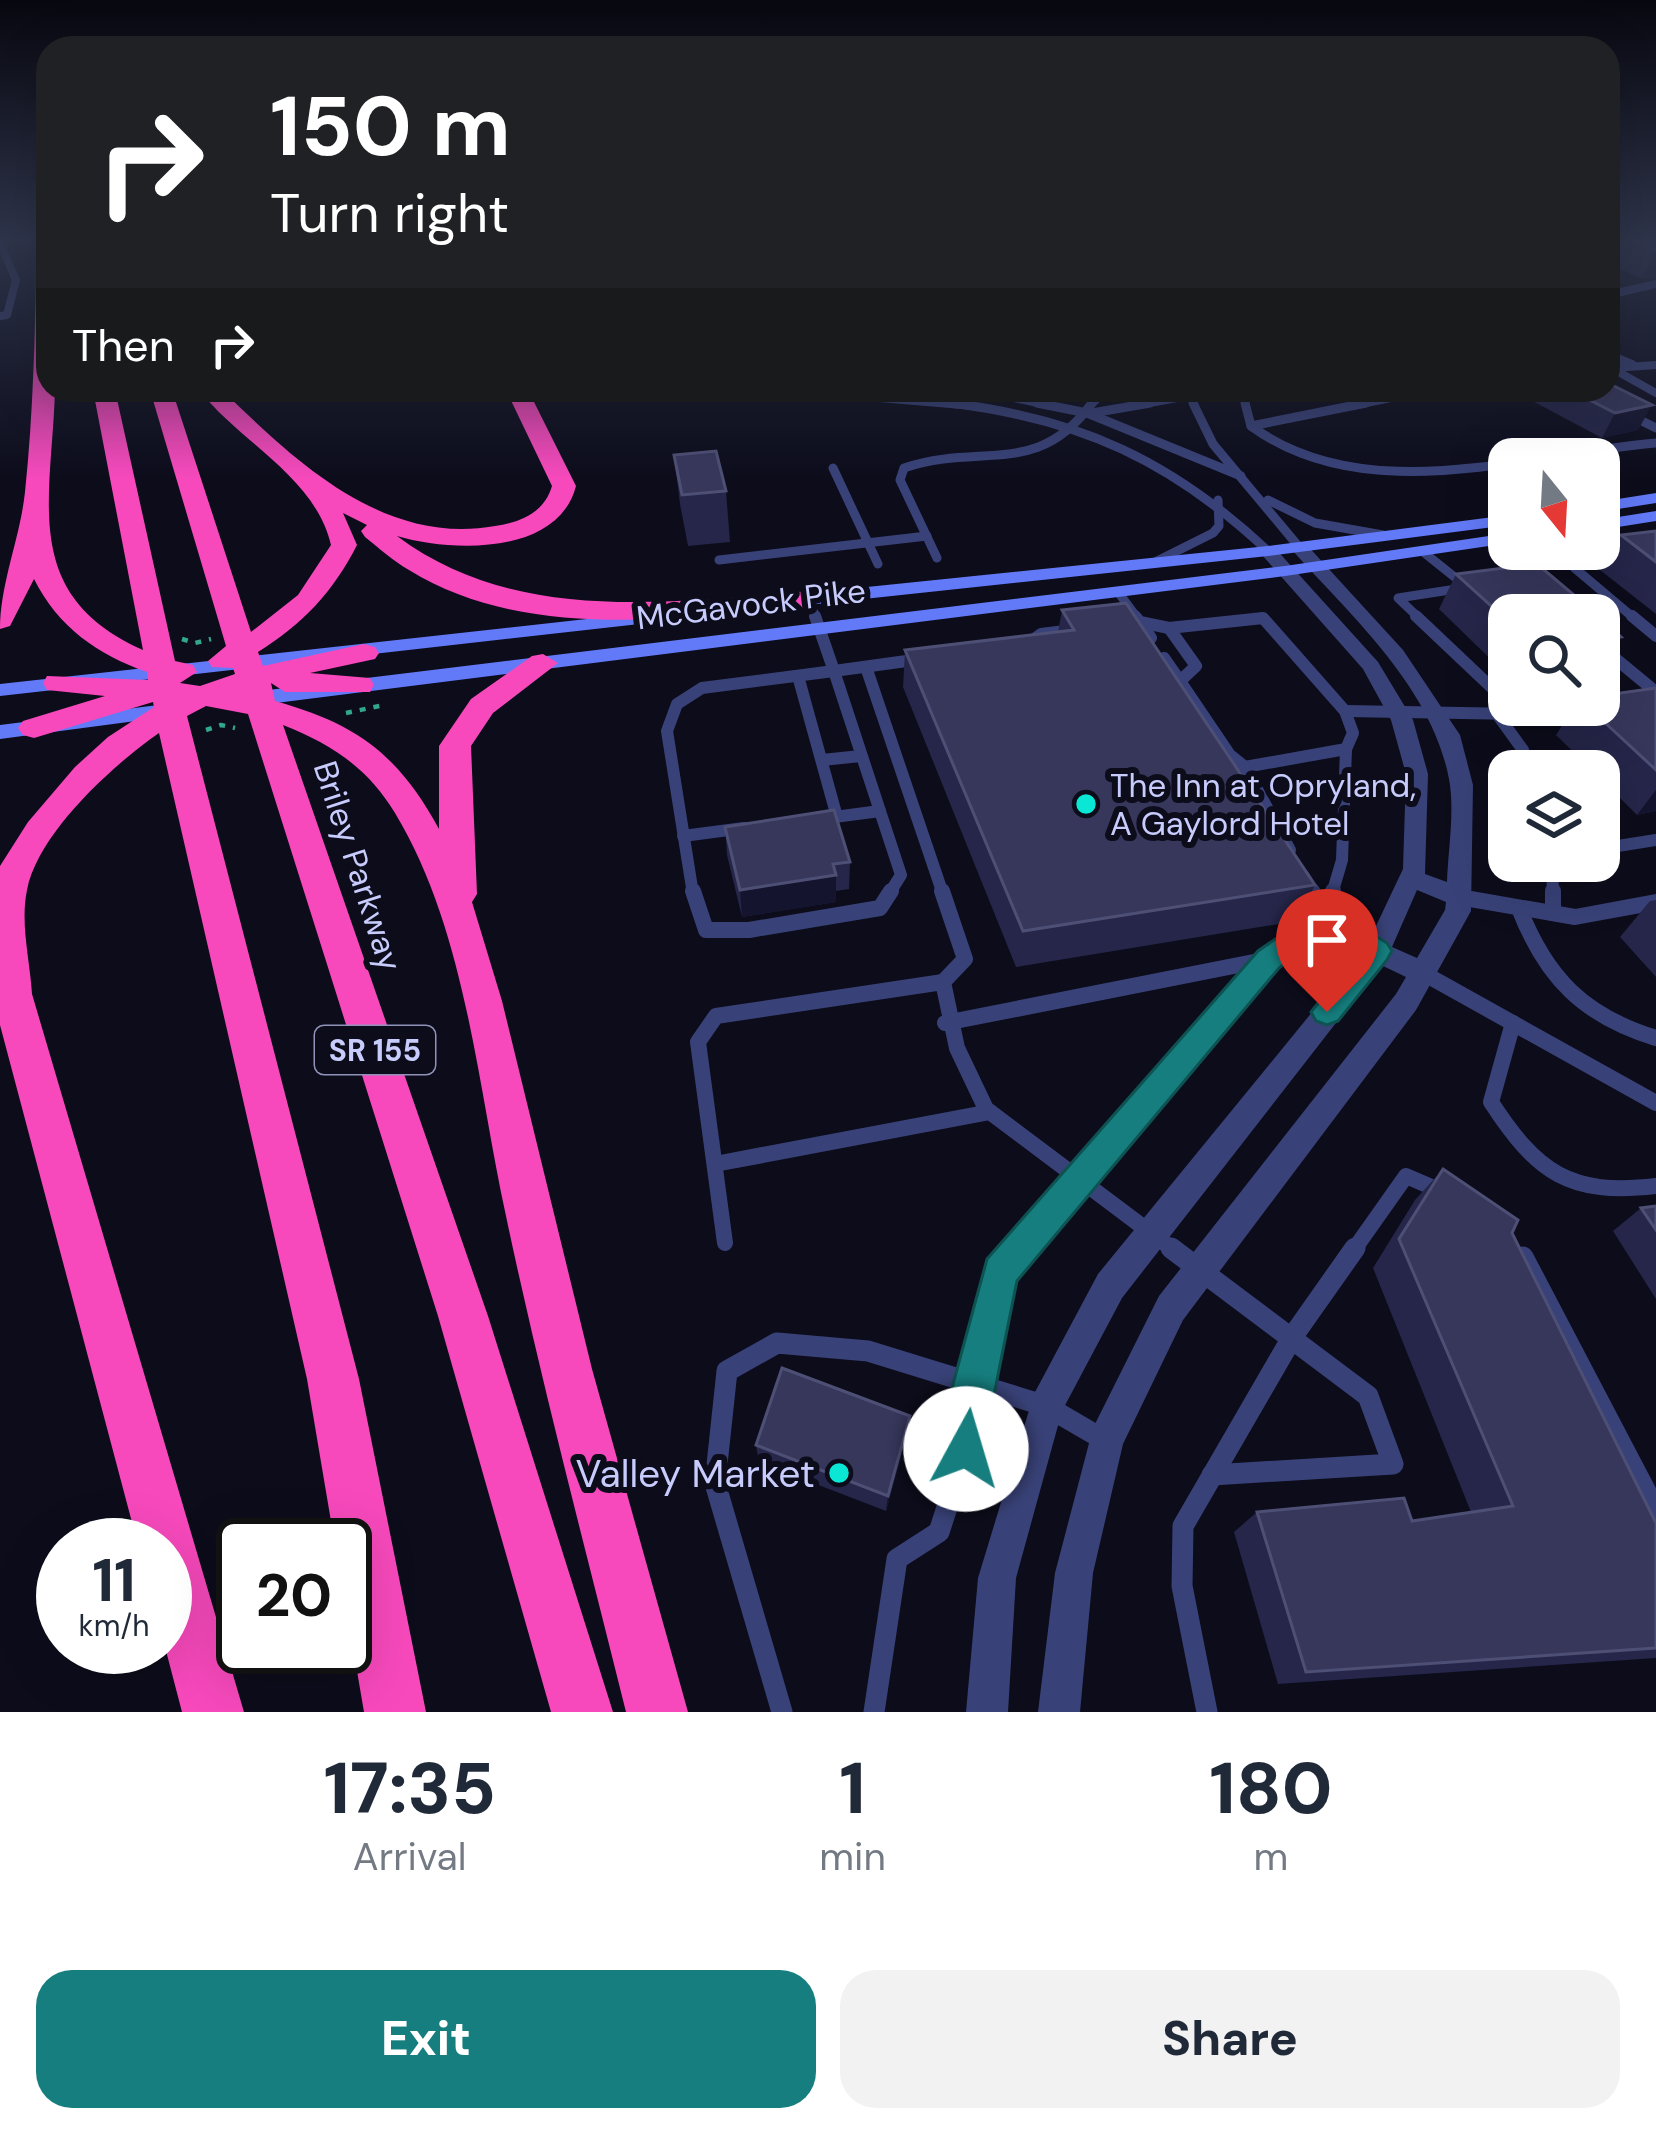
<!DOCTYPE html>
<html lang="en">
<head>
<meta charset="utf-8">
<style>
  body { margin:0; font-family:"DM Sans",sans-serif; background:#f2f2f3; color:#1f2937; height:100vh; display:flex; flex-direction:column; font-size:45px; white-space:nowrap }
  * { box-sizing:border-box; margin:0 }
  p { font-size:39px; color:#747a83 }
  .icon { flex:none; width:66px; height:66px; fill:none; stroke:currentColor; stroke-width:2; stroke-linecap:round; stroke-linejoin:round }
  .map { position:relative; height:1712px; overflow:hidden }
  .panel { display:flex; flex-direction:column; background:#fff; flex:1 }
  .panel>* { flex:none }
  .top-card { position:absolute; left:36px; top:36px; width:1584px; height:366px; border-radius:36px; box-shadow:0 12px 48px #0002; background:#202124; color:#fff; overflow:hidden }
  .needle { width:78px; rotate:162deg }
  .fabs { position:absolute; left:1488px; top:438px; display:grid; gap:24px }
  .fabs a { display:grid; place-items:center; width:132px; height:132px; border-radius:24px; background:#fff; box-shadow:0 12px 48px #0002; font-size:60px }
  .speed { position:absolute; left:36px; top:1518px; display:flex; gap:24px; font-size:60px; font-weight:700; text-align:center }
  .speed>* { display:grid; place-content:center; width:156px; height:156px; border-radius:50%; background:#fff; box-shadow:0 12px 48px #0002; line-height:1 }
  .speed small { font-size:30px; font-weight:400 }
  .speed .limit { border:6px solid #111; border-radius:18px; background:#fff; color:#111 }
  .pin { position:absolute; display:grid; place-items:center; width:102px; height:102px; color:#fff; margin:-123px -51px; border-radius:50% 50% 50% 0; rotate:-45deg; box-shadow:0 0 12px #0007 }
  .pin .icon { rotate:45deg }
  .me { position:absolute; width:132px; margin:-66px; rotate:6deg; stroke-linejoin:round; filter:drop-shadow(0 0 9px #0008) }
  .turn { display:flex; align-items:center; gap:42px; height:252px; padding:0 36px; font-size:54px }
  .turn .icon { width:156px; height:156px; stroke-width:2.5 }
  .turn b { display:block; font-size:84px; line-height:102px }
  .then { display:flex; align-items:center; height:114px; padding:0 36px; background:#0003; gap:24px; font-size:45px }
  .eta { display:flex; justify-content:space-evenly; align-items:center; height:204px; text-align:center }
  .eta b { font-size:72px; font-weight:800; line-height:84px }
  .action { display:flex; gap:24px; margin-top:auto; padding:24px 36px }
  .action a { flex:1; height:138px; border-radius:36px; background:#167e7e; color:#fff; font-size:48px; font-weight:800; line-height:138px; text-align:center }
  .action a+a { background:#f2f2f3; color:#1f2937 }
  .map>svg:first-child { display:block }
</style>
</head>
<body>
<div class="map">
<svg width="1656" height="1712" viewBox="0 0 1656 1712">
  <rect width="100%" height="100%" fill="#0c0c1b"/>
  <g fill="none" stroke-linecap="round" stroke-linejoin="round">
    <g stroke="#31a78b" stroke-width="4.5" stroke-dasharray="6 8" stroke-linecap="butt">
      <path d="M 182,639 L 195,643 L 211,639"/>
      <path d="M 346,713 L 384,705"/>
      <path d="M 206,730 L 221,725 L 235,728"/>
    </g>
    <g stroke="#394278" stroke-width="8">
      <path d="M 1608,295 L 1656,284"/>
      <path d="M 0,316 L 7,315 L 16,280 L 2,248 L 4,240"/>
      <path d="M 1608,354 L 1632,364"/>
      <path d="M 1608,366 L 1656,393"/>
      <path d="M 1613,368 L 1656,365"/>
      <path d="M 785,390 L 974,406"/>
      <path d="M 976,390 L 1052,406"/>
      <path d="M 1187,390 L 1195,406"/>
      <path d="M 1242,390 L 1246,406"/>
      <path d="M 1090,406 L 1106,390"/>
      <path d="M 1133,406 L 1188,396"/>
      <path d="M 1352,406 L 1429,390"/>
    </g>
    <g stroke="#394278" stroke-width="9">
      <path d="M 950,403 C 1081,419 1172,461 1268,551"/>
      <path d="M 1037,403 L 1087,413 L 1241,476"/>
      <path d="M 1193,403 L 1213,444 L 1299,547"/>
      <path d="M 1245,403 L 1251,426"/>
      <path d="M 1366,403 L 1251,426 C 1366,510 1525,454 1656,443"/>
      <path d="M 1092,413 L 1150,403"/>
      <path d="M 1630,415 L 1656,428"/>
      <path d="M 833,468 L 878,564"/>
      <path d="M 1268,500 L 1315,523 L 1383,535"/>
      <path d="M 1552,549 L 1635,619"/>
      <path d="M 1422,551 L 1467,587"/>
      <path d="M 937,558 L 900,480 L 904,468 C 981,442 1037,479 1092,403"/>
      <path d="M 719,560 L 927,536"/>
      <path d="M 1157,561 L 1213,533 L 1219,526 L 1218,500"/>
      <path d="M 1570,564 L 1656,553"/>
      <path d="M 1118,592 L 1138,619"/>
      <path d="M 809,599 L 816,619"/>
      <path d="M 1257,619 L 1264,619"/>
      <path d="M 1420,619 L 1398,598 L 1463,588"/>
    </g>
    <g stroke="#394278" stroke-width="12">
      <path d="M 815,616 L 834,671"/>
      <path d="M 1135,616 L 1140,622 L 1169,628"/>
      <path d="M 1416,616 L 1509,704"/>
      <path d="M 1632,616 L 1656,636"/>
      <path d="M 1263,618 L 1345,711 L 1353,733 L 1346,749 L 1245,767 L 1230,755 L 1180,681 L 1196,666 L 1169,628 Z"/>
      <path d="M 1124,624 L 1140,622 L 1151,638"/>
      <path d="M 1026,645 L 1041,634 L 1073,630"/>
      <path d="M 1599,645 L 1656,692"/>
      <path d="M 1164,658 L 1180,681"/>
      <path d="M 866,667 L 943,894"/>
      <path d="M 834,671 L 901,875 L 889,894"/>
      <path d="M 834,671 L 921,659"/>
      <path d="M 798,676 L 837,817"/>
      <path d="M 1345,711 L 1519,714 L 1583,705"/>
      <path d="M 1497,714 L 1523,750 L 1528,771"/>
      <path d="M 822,760 L 861,756"/>
      <path d="M 1245,767 L 1290,850"/>
      <path d="M 819,819 L 880,811"/>
      <path d="M 683,836 L 744,828"/>
      <path d="M 1599,849 L 1656,840"/>
      <path d="M 1552,861 L 1553,894"/>
      <path d="M 1303,875 L 1314,894"/>
      <path d="M 693,894 L 667,731 L 677,704 L 702,688 L 834,671"/>
      <path d="M 1332,894 L 1342,860 L 1346,749"/>
    </g>
    <g stroke="#394278" stroke-width="16">
      <path d="M 693,891 L 706,930 L 749,930 L 880,908 L 891,891"/>
      <path d="M 942,891 L 965,959 L 943,982 L 957,1048 L 986,1109 L 1175,1251"/>
      <path d="M 1312,891 L 1326,916 L 1377,951"/>
      <path d="M 1553,891 L 1553,913"/>
      <path d="M 1459,897 L 1575,917 L 1656,902"/>
      <path d="M 1519,908 C 1546,978 1584,1016 1656,1038"/>
      <path d="M 1423,973 L 1656,1103"/>
      <path d="M 945,1023 L 1269,959 L 1326,916 L 1333,891"/>
      <path d="M 1513,1023 L 1491,1102 C 1537,1173 1570,1196 1656,1186"/>
      <path d="M 715,1164 L 990,1112"/>
      <path d="M 725,1243 L 698,1042 L 716,1016 L 943,982"/>
      <path d="M 1018,1251 L 1269,959"/>
      <path d="M 1353,1251 L 1406,1176 L 1441,1191"/>
    </g>
    <g stroke="#394278" stroke-width="21">
      <path d="M 1171,1248 L 1368,1396 L 1393,1464 L 1212,1475"/>
      <path d="M 1523,1257 L 1656,1511"/>
      <path d="M 782,1712 L 715,1483 L 727,1371 L 777,1343 L 868,1351 L 1046,1406 L 1106,1441"/>
      <path d="M 874,1712 L 897,1559 L 939,1532 L 966,1449 L 973,1384 L 1000,1272 L 1020,1248"/>
      <path d="M 1207,1712 L 1182,1586 L 1183,1526 L 1293,1336 L 1355,1248"/>
    </g>
    <path fill="#394278" fill-rule="evenodd" d="M 1299,542 L 1305,543 L 1403,650 L 1460,735 L 1473,785 L 1471,911 L 1416,1010 L 1183,1320 L 1123,1444 L 1093,1573 L 1080,1712 L 1038,1712 L 1055,1573 L 1093,1428 L 1159,1296 L 1396,994 L 1406,977 L 1381,965 L 1122,1298 L 1062,1411 L 1016,1578 L 1008,1712 L 966,1712 L 978,1578 L 1034,1394 L 1098,1274 L 1367,945 L 1403,869 L 1406,774 L 1391,720 L 1363,669 L 1262,555 L 1262,547 L 1274,547 L 1378,662 L 1413,720 L 1428,774 L 1425,874 L 1447,882 C 1448,850 1455,811 1449,779 C 1432,688 1353,618 1293,551 L 1290,547 ZM 1417,890 L 1446,902 L 1445,910 L 1417,958 L 1392,947 Z"/>
    <g fill="#637af8" fill-rule="evenodd">
      <path d="M 1656,493 L 1656,503 L 1599,512 L 1599,502 Z"/>
      <path d="M 1656,511 L 1656,521 L 1599,530 L 1599,520 Z"/>
      <path d="M 1509,515 L 1509,525 L 1268,556 L 789,607 L 780,601 L 789,595 L 1268,546 Z"/>
      <path d="M 1509,533 L 1509,543 L 1285,576 L 244,707 L 234,700 L 244,693 L 1285,566 Z"/>
      <path d="M 677,609 L 684,611 L 684,619 L 0,696 L 0,684 Z"/>
      <path d="M 174,703 L 181,705 L 185,710 L 181,715 L 0,739 L 0,725 Z"/>
    </g>
    <path fill="#f749bc" fill-rule="evenodd" d="M 37,240 L 48,240 L 48,390 L 55,390 C 52,499 19,595 143,650 L 93,390 L 115,390 L 175,661 L 193,665 L 197,672 L 180,683 L 200,686 L 235,674 L 233,668 L 212,667 L 208,661 L 226,646 L 150,390 L 172,390 L 251,632 L 298,595 L 331,545 C 315,477 242,444 199,390 L 222,390 C 296,462 384,546 495,526 C 521,522 544,513 552,486 L 506,390 L 528,390 L 576,486 C 558,556 451,552 397,536 C 516,625 669,602 809,591 L 823,599 L 809,607 C 681,618 525,642 409,570 C 393,561 379,548 365,537 L 361,531 L 367,525 L 343,513 L 357,545 C 333,592 303,624 258,652 L 263,666 L 364,644 L 375,647 L 379,653 L 375,659 L 310,673 L 370,678 L 374,685 L 370,692 L 285,692 L 271,683 L 275,701 C 357,724 398,754 439,829 L 439,746 L 471,699 L 532,656 L 543,654 L 558,663 L 493,713 L 471,746 L 477,894 L 472,902 L 502,1001 L 592,1369 L 688,1712 L 626,1712 C 585,1547 541,1382 506,1216 C 477,1083 466,931 395,813 C 367,767 331,744 283,725 L 488,1316 L 613,1712 L 551,1712 L 438,1316 L 248,714 L 206,706 L 187,716 L 359,1379 L 426,1712 L 364,1712 L 345,1601 L 345,1545 L 335,1545 L 307,1379 L 159,733 C 113,765 38,833 27,890 C 20,924 30,960 32,994 L 244,1712 L 182,1712 L 165,1647 L 165,1545 L 138,1545 L 0,1025 L 0,866 L 28,822 L 75,767 L 108,737 L 154,707 L 153,702 L 34,738 L 23,735 L 18,728 L 23,721 L 105,696 L 47,690 L 43,683 L 47,676 L 148,680 L 147,672 C 98,655 58,627 34,579 L 10,626 L 0,629 C 0,583 20,539 25,492 C 34,408 35,324 37,240 Z"/>
  </g>
  <g fill="#252649">
    <path d="M 1608,240 L 1656,240 L 1656,278 L 1641,279 L 1608,262 Z"/>
    <path d="M 1512,390 L 1608,390 L 1638,430 L 1602,438 Z"/>
    <path d="M 674,455 L 726,491 L 730,542 L 688,546 L 680,504 Z"/>
    <path d="M 1656,531 L 1656,614 L 1600,570 L 1621,535 Z"/>
    <path d="M 1456,574 L 1581,601 L 1616,618 L 1611,627 L 1621,637 L 1599,672 L 1599,615 L 1509,615 L 1509,677 L 1439,609 Z"/>
    <path d="M 1062,610 L 1315,885 L 1297,921 L 1016,967 L 903,687 L 905,650 L 1058,632 Z"/>
    <path d="M 1656,688 L 1656,811 L 1637,815 L 1599,777 L 1599,771 L 1593,771 L 1556,735 L 1575,705 L 1599,705 Z"/>
    <path d="M 725,827 L 850,862 L 849,889 L 836,891 L 836,902 L 742,917 L 727,855 Z"/>
    <path d="M 1656,900 L 1656,977 L 1620,937 L 1650,901 Z"/>
    <path d="M 1443,1169 L 1512,1233 L 1656,1523 L 1656,1658 L 1278,1684 L 1234,1532 L 1257,1512 L 1412,1521 L 1471,1512 L 1373,1268 L 1415,1200 Z"/>
    <path d="M 1656,1206 L 1656,1299 L 1613,1231 L 1641,1208 Z"/>
    <path d="M 907,1434 L 886,1511 L 759,1462 L 756,1445 Z"/>
  </g>
  <g fill="#14142e">
    <path d="M 1656,250 L 1656,278 L 1641,279 Z"/>
    <path d="M 1652,405 L 1638,430 L 1602,438 L 1615,413 Z"/>
    <path d="M 1656,790 L 1656,811 L 1637,815 Z"/>
    <path d="M 836,875 L 836,902 L 742,917 L 740,890 Z"/>
    <path d="M 910,1416 L 907,1434 L 886,1511 L 888,1496 Z"/>
  </g>
  <g fill="#37375c" stroke="#4e4f75" stroke-width="3">
    <path d="M 1633,240 L 1656,240 L 1656,250 Z"/>
    <path d="M 1608,383 L 1652,405 L 1615,413 L 1570,390 L 1608,390 Z"/>
    <path d="M 716,451 L 726,491 L 682,495 L 674,455 Z"/>
    <path d="M 1656,531 L 1656,562 L 1621,535 Z"/>
    <path d="M 1537,564 L 1581,601 L 1593,599 L 1616,618 L 1603,620 L 1621,637 L 1599,640 L 1599,615 L 1509,615 L 1509,622 L 1456,574 Z"/>
    <path d="M 1126,603 L 1315,885 L 1023,931 L 905,650 L 1074,630 L 1062,610 Z"/>
    <path d="M 1656,688 L 1656,770 L 1586,705 L 1599,705 L 1599,696 Z"/>
    <path d="M 834,810 L 850,862 L 833,864 L 836,875 L 740,890 L 725,827 Z"/>
    <path d="M 1443,1169 L 1518,1220 L 1512,1233 L 1656,1523 L 1656,1648 L 1306,1672 L 1257,1512 L 1404,1498 L 1412,1521 L 1513,1506 L 1399,1239 Z"/>
    <path d="M 1656,1206 L 1656,1230 L 1641,1208 Z"/>
    <path d="M 782,1368 L 910,1416 L 888,1496 L 756,1445 Z"/>
  </g>
  <linearGradient id="sky" x2="0" y2="1"><stop stop-color="#07070f"/><stop offset="0.5" stop-color="#2e344a"/><stop offset="1" stop-color="#2e344a" stop-opacity="0"/></linearGradient>
  <rect width="1656" height="479" fill="url(#sky)"/>
  <path fill="#167e7e" stroke="#0e5252" stroke-width="3" d="M 1325,905 L 1387,943 L 1392,951 L 1387,960 L 1338,1021 L 1327,1025 L 1316,1021 L 1311,1012 L 1358,953 L 1326,932 L 1279,968 L 1017,1281 L 980,1464 L 966,1470 L 951,1464 L 945,1449 L 953,1384 L 987,1259 L 1258,951 Z"/>
  <g fill="#0ae7d5" stroke="#0c0c1b" stroke-width="4.5">
    <circle cx="1086" cy="804" r="12"/>
    <circle cx="839" cy="1473" r="12"/>
  </g>
  <g text-anchor="middle" dominant-baseline="central" stroke-width="12" stroke-linejoin="round" paint-order="stroke">
    <rect fill="#0c0c1b" stroke="#9092b9" stroke-width="3" x="315" y="1026" width="120" height="48" rx="9"/>
    <g font-size="30" font-weight="bold" fill="#c8ccfd">
      <text x="375" y="1050">SR 155</text>
    </g>
    <g font-size="33" fill="#c8ccfd" stroke="#0c0c1b">
      <text transform="translate(751 604) rotate(-7)">McGavock Pike</text>
      <text transform="translate(358 866) rotate(72)">Briley Parkway</text>
    </g>
    <g font-size="33" fill="#c8ccfd" stroke="#0c0c1b" text-anchor="start">
      <text x="1110" y="785">The Inn at Opryland,<tspan x="1110" dy="38">A Gaylord Hotel</tspan></text>
    </g>
    <g font-size="39" fill="#c8ccfd" stroke="#0c0c1b" text-anchor="end">
      <text x="815" y="1473">Valley Market</text>
    </g>
  </g>
</svg>
<div class="fabs">
<a><svg class="needle" viewBox="-14 -14 28 28"><path d="M0-13l5 13h-10z" fill="#e53935"/><path d="M0 13l5-13h-10z" fill="#747a83"/></svg></a>
<a><svg class="icon" aria-label="search" viewBox="0 0 24 24"><circle cx="10" cy="10" r="6"/><path d="M15 15l6 6"/></svg></a>
<a><svg class="icon" aria-label="layers" viewBox="0 0 24 24"><path d="M12 4l9 5-9 5-9-5zM3 14l9 5 9-5"/></svg></a>
</div>
<div class="speed"><div>11<small>km/h</small></div><div class="limit">20</div></div>
<div class="pin" style="left:1327px;top:1012px;background:#d93025"><svg class="icon" aria-label="arrive" viewBox="0 0 24 24"><path d="M6 21V4h12l-3 4 3 4H6"/></svg></div>
<svg class="me" style="left:966px;top:1449px" viewBox="-20 -20 40 40"><circle r="19" fill="#fff"/><path d="M0-13L10 11 0 6-10 11z" fill="#167e7e"/></svg>
<div class="top-card">
<div class="turn"><svg class="icon" aria-label="right" viewBox="0 0 24 24"><path d="M7 20v-9h11M14 6l5 5-5 5"/></svg><div><b>150 m</b>Turn right</div></div>
<div class="then">Then<svg class="icon" aria-label="right" viewBox="0 0 24 24"><path d="M7 20v-9h11M14 6l5 5-5 5"/></svg></div>
</div>
</div>
<section class="panel">
<div class="eta">
<div><b>17:35</b><p>Arrival</p></div>
<div><b>1</b><p>min</p></div>
<div><b>180</b><p>m</p></div>
</div>
<div class="action"><a>Exit</a><a>Share</a></div>
</section>
</body>
</html>
